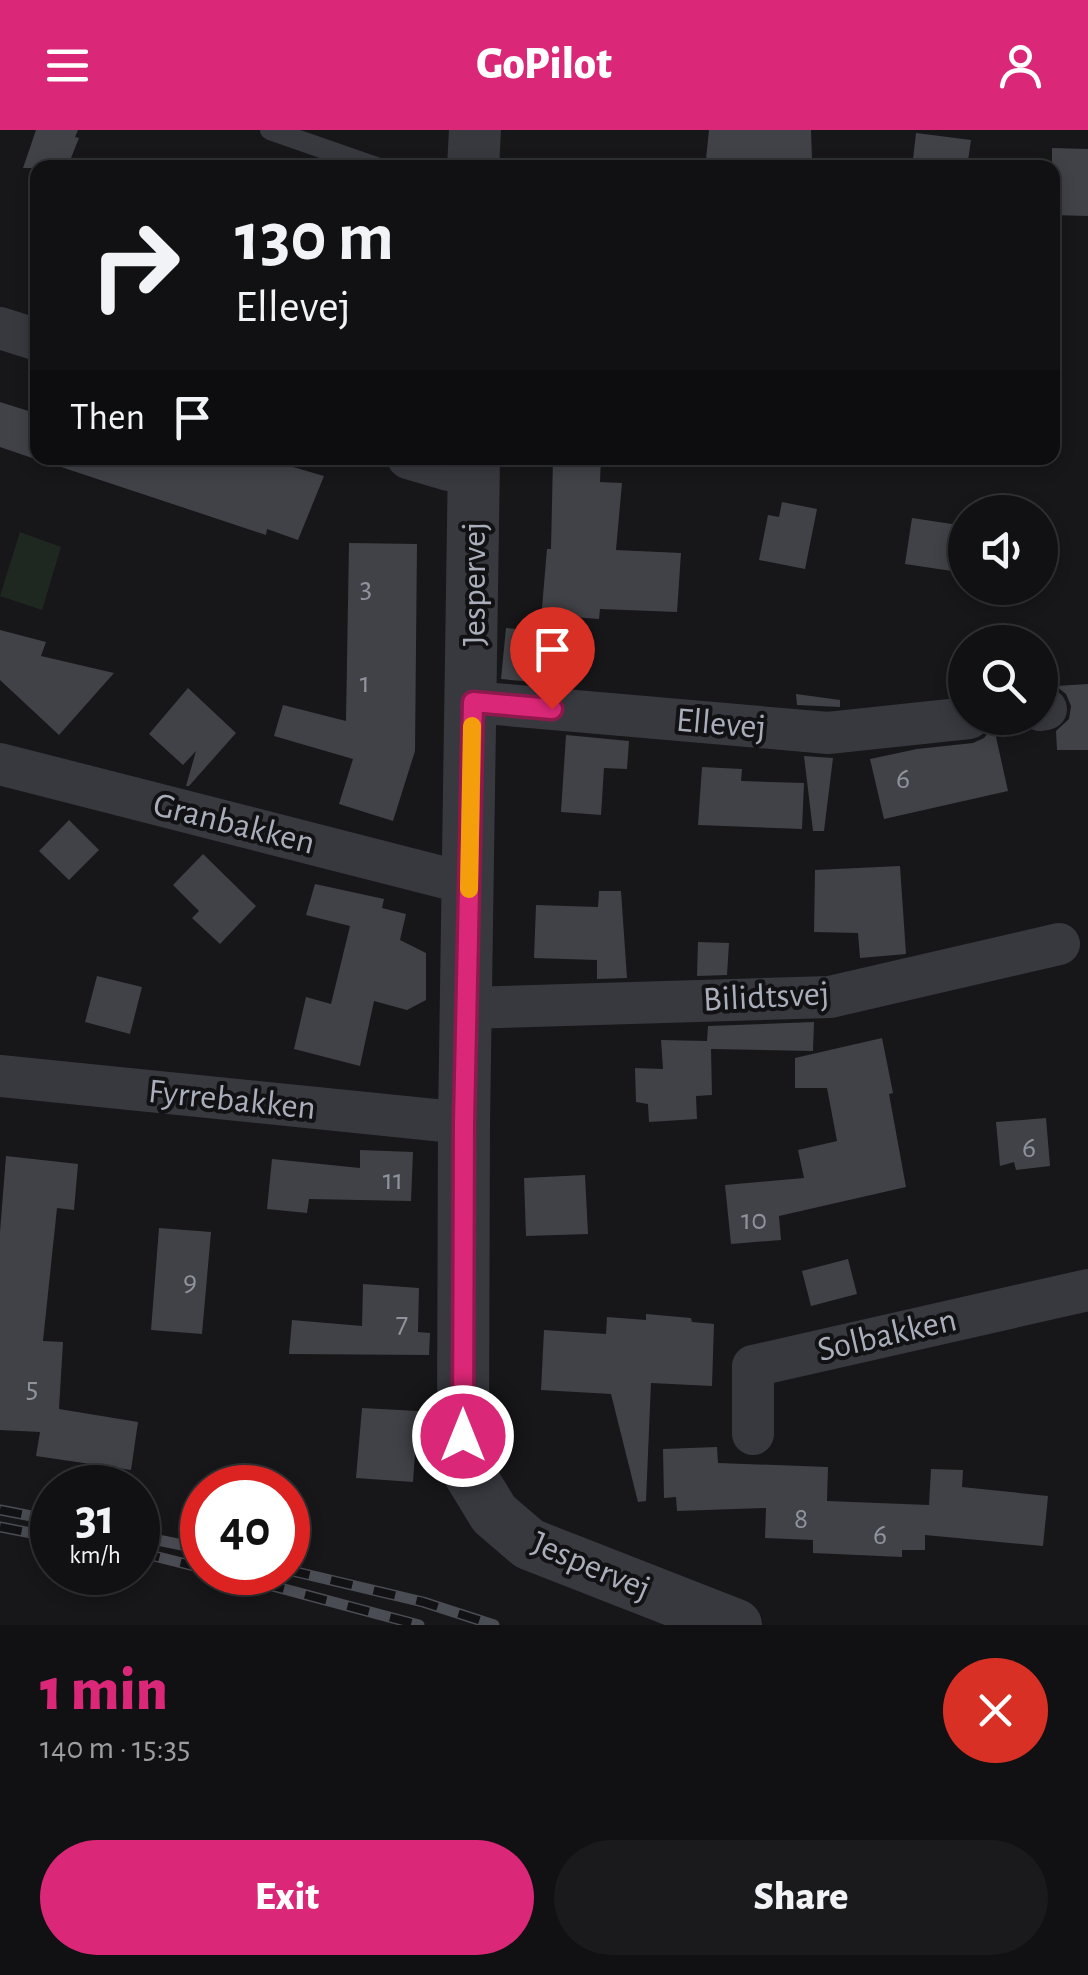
<!DOCTYPE html>
<html lang="en">
<head>
<meta charset="utf-8">
<style>
  body { margin:0; font-family:"Alegreya Sans",sans-serif; background:#1a1a1c; color:#f1f3f6; height:100vh; display:flex; flex-direction:column; font-size:38px; white-space:nowrap }
  * { box-sizing:border-box; margin:0 }
  p { font-size:32px; color:#9c9da0 }
  .icon { flex:none; width:55px; height:55px; fill:none; stroke:currentColor; stroke-width:2; stroke-linecap:round; stroke-linejoin:round }
  .map { position:relative; height:1495px; overflow:hidden }
  .side { display:flex; flex-direction:column; background:#111113; flex:1 }
  .side>* { flex:none }
  .top-card { position:absolute; left:30px; top:30px; width:1030px; height:305px; border-radius:20px; box-shadow:0 5px 15px #0003,0 0 0 2px #303133; background:#111113; color:#f1f3f6; overflow:hidden }
  .tools { position:absolute; left:948px; top:365px; display:grid; gap:20px }
  .tools a { display:grid; place-items:center; width:110px; height:110px; border-radius:50%; background:#111113; box-shadow:0 5px 15px #0003,0 0 0 2px #303133; font-size:50px }
  .speed { position:absolute; left:30px; top:1335px; display:flex; gap:20px; font-size:50px; font-weight:700; text-align:center }
  .speed>* { display:grid; place-content:center; width:130px; height:130px; border-radius:50%; background:#111113; box-shadow:0 5px 15px #0003,0 0 0 2px #303133; line-height:1 }
  .speed small { font-size:25px; font-weight:400 }
  .speed .limit { border:15px solid #d22; background:#fff; color:#111 }
  .pin { position:absolute; display:grid; place-items:center; width:85px; height:85px; color:#fff; margin:-102px -42px; border-radius:50% 50% 50% 0; rotate:-45deg; box-shadow:0 0 10px #0007 }
  .pin .icon { rotate:45deg }
  .me { position:absolute; width:110px; margin:-55px; rotate:0deg; stroke-linejoin:round; filter:drop-shadow(0 0 8px #0008) }
  .turn { display:flex; align-items:center; gap:35px; height:210px; padding:0 40px; font-size:45px }
  .turn .icon { width:130px; height:130px; stroke-width:2.5 }
  .turn b { display:block; font-size:70px; line-height:85px }
  .then { display:flex; align-items:center; height:95px; padding:0 40px; background:#0003; gap:20px; font-size:38px }
  .round { display:grid; place-items:center; flex:none; width:105px; height:105px; border-radius:52px; background:#1a1a1c }
  .overview { display:flex; align-items:center; justify-content:space-between; height:170px; padding:0 40px }
  h1 { font-size:60px; font-weight:800; line-height:75px; color:#db2777 }
  .primary-button { display:flex; gap:20px; margin-top:auto; padding:20px 40px }
  .primary-button a { flex:1; height:115px; border-radius:60px; background:#db2777; color:#fff; font-size:40px; font-weight:800; line-height:115px; text-align:center }
  .primary-button a+a { background:#1a1a1c; color:#f1f3f6 }
  header { display:flex; justify-content:space-between; align-items:center; height:130px; padding:0 40px; background:#db2777; color:#fff; font-size:45px; font-weight:800 }
  .map>svg:first-child { display:block }
</style>
</head>
<body>
<header><svg class="icon" aria-label="menu" viewBox="0 0 24 24"><path d="M4 6h16M4 12h16M4 18h16"/></svg>GoPilot<svg class="icon" aria-label="person" viewBox="0 0 24 24"><circle cx="12" cy="8" r="4"/><path d="M4 21q1-7 8-7t8 7"/></svg></header>
<div class="map">
<svg width="1088" height="1495" viewBox="0 0 1088 1495">
  <rect width="100%" height="100%" fill="#171719"/>
  <path fill="#1f2820" d="M 20,402 L 61,417 L 42,480 L 0,466 Z"/>
  <g fill="#414247">
    <path d="M 36,0 L 78,0 L 75,7 L 79,8 L 67,38 L 23,38 Z"/>
    <path d="M 709,0 L 811,0 L 812,29 L 761,33 L 706,29 Z"/>
    <path d="M 916,3 L 971,10 L 967,38 L 912,38 Z"/>
    <path d="M 1052,18 L 1088,19 L 1088,86 L 1052,85 Z"/>
    <path d="M 0,272 L 38,284 L 38,330 L 0,317 Z"/>
    <path d="M 50,328 L 262,328 L 324,346 L 298,410 L 267,399 L 266,405 L 49,333 Z"/>
    <path d="M 553,328 L 601,328 L 600,352 L 622,353 L 616,420 L 681,423 L 677,482 L 600,479 L 599,489 L 572,487 L 565,555 L 501,549 L 506,498 L 540,501 L 547,419 L 551,419 Z"/>
    <path d="M 782,372 L 817,379 L 805,439 L 759,430 L 768,385 L 779,387 Z"/>
    <path d="M 912,388 L 965,396 L 965,443 L 905,434 Z"/>
    <path d="M 349,413 L 417,414 L 415,621 L 393,691 L 339,674 L 353,629 L 274,606 L 283,575 L 346,591 Z"/>
    <path d="M 0,500 L 46,512 L 41,526 L 114,543 L 59,605 L 0,550 Z"/>
    <path d="M 1088,554 L 1088,620 L 1057,620 L 1056,601 L 1069,589 L 1071,576 L 1066,564 L 1056,556 Z"/>
    <path d="M 188,558 L 236,603 L 189,656 L 186,656 L 196,621 L 183,635 L 149,604 Z"/>
    <path d="M 796,564 L 840,570 L 840,577 L 797,575 Z"/>
    <path d="M 992,598 L 994,598 L 1008,661 L 884,689 L 870,629 L 917,619 L 973,613 L 984,608 Z"/>
    <path d="M 566,605 L 629,611 L 627,639 L 604,638 L 601,685 L 561,682 Z"/>
    <path d="M 804,626 L 833,628 L 824,701 L 813,701 Z"/>
    <path d="M 702,637 L 742,639 L 741,651 L 804,653 L 802,699 L 698,695 Z"/>
    <path d="M 69,690 L 99,720 L 69,750 L 39,721 Z"/>
    <path d="M 203,724 L 256,776 L 220,814 L 192,788 L 199,781 L 173,755 Z"/>
    <path d="M 900,736 L 906,824 L 860,828 L 858,803 L 814,802 L 815,740 Z"/>
    <path d="M 315,754 L 384,769 L 382,778 L 406,784 L 400,810 L 426,823 L 426,870 L 407,880 L 374,871 L 360,936 L 294,919 L 306,867 L 331,874 L 350,796 L 306,785 Z"/>
    <path d="M 599,761 L 621,761 L 627,848 L 597,849 L 597,830 L 534,828 L 536,775 L 598,777 Z"/>
    <path d="M 698,812 L 729,813 L 727,845 L 697,846 Z"/>
    <path d="M 97,846 L 142,857 L 130,904 L 85,892 Z"/>
    <path d="M 814,892 L 813,921 L 711,919 L 712,965 L 696,966 L 697,989 L 649,992 L 648,974 L 636,972 L 635,938 L 663,939 L 661,910 L 707,911 L 708,896 Z"/>
    <path d="M 882,908 L 893,963 L 889,964 L 906,1057 L 779,1086 L 781,1110 L 731,1114 L 725,1055 L 804,1048 L 798,1020 L 837,1011 L 827,958 L 795,958 L 795,928 Z"/>
    <path d="M 1046,988 L 1050,1036 L 1016,1040 L 1014,1032 L 1000,1036 L 996,992 Z"/>
    <path d="M 360,1020 L 413,1022 L 411,1071 L 309,1069 L 307,1083 L 267,1079 L 272,1029 L 360,1038 Z"/>
    <path d="M 6,1026 L 78,1034 L 74,1080 L 57,1078 L 43,1211 L 63,1212 L 59,1279 L 138,1292 L 131,1340 L 36,1326 L 40,1302 L 0,1300 L 0,1102 Z"/>
    <path d="M 585,1045 L 588,1104 L 526,1106 L 524,1048 Z"/>
    <path d="M 159,1098 L 211,1102 L 202,1204 L 151,1200 Z"/>
    <path d="M 848,1129 L 857,1164 L 811,1176 L 802,1141 Z"/>
    <path d="M 363,1154 L 419,1158 L 418,1202 L 430,1203 L 429,1225 L 289,1224 L 292,1190 L 362,1196 Z"/>
    <path d="M 646,1184 L 691,1188 L 692,1192 L 714,1194 L 712,1256 L 651,1253 L 646,1371 L 638,1372 L 611,1264 L 541,1260 L 544,1200 L 606,1204 L 607,1187 L 646,1190 Z"/>
    <path d="M 362,1278 L 418,1281 L 413,1352 L 356,1348 Z"/>
    <path d="M 717,1317 L 718,1333 L 828,1337 L 827,1371 L 929,1375 L 931,1339 L 963,1340 L 962,1357 L 1048,1366 L 1043,1416 L 925,1405 L 925,1420 L 902,1420 L 902,1427 L 813,1423 L 813,1410 L 765,1408 L 766,1378 L 677,1381 L 676,1367 L 664,1368 L 663,1319 Z"/>
  </g>
  <g fill="none" stroke-linecap="round" stroke-linejoin="round">
    <path stroke="#38393f" stroke-width="20" d="M 270,0 L 379,38"/>
    <g stroke="#38393f" stroke-width="42">
      <path d="M 0,198 L 38,210"/>
      <path d="M 408,328 L 449,340 L 474,344"/>
      <path d="M 473,572 L 828,603 L 969,588"/>
      <path d="M 1040,580 L 1046,579"/>
      <path d="M 0,634 L 469,754"/>
      <path d="M 468,878 L 830,867 L 1059,814"/>
      <path d="M 0,946 L 464,993"/>
      <path d="M 753,1304 L 753,1236 L 1088,1160"/>
    </g>
    <g stroke="#38393f" stroke-width="52">
      <path d="M 473,38 L 475,0"/>
      <path d="M 474,328 L 464,993 L 463,1307 L 469,1343 L 494,1384 L 529,1414 L 736,1495"/>
    </g>
    <defs>
      <g id="rail">
        <path d="M 0,1380 L 52,1390"/>
        <path d="M 0,1397 L 52,1407"/>
        <path d="M 138,1406 L 202,1419"/>
        <path d="M 138,1422 L 202,1438"/>
        <path d="M 288,1440 L 423,1472 L 494,1495"/>
        <path d="M 220,1442 L 419,1495"/>
      </g>
    </defs>
    <use href="#rail" stroke="#4b4d54" stroke-width="11"/>
    <use href="#rail" stroke="#121215" stroke-width="8" stroke-dasharray="22" stroke-linecap="butt"/>
  </g>
  <g fill="none" stroke-linecap="round" stroke-linejoin="round">
    <defs>
      <path id="route" d="M 463,1306 L 464,993 L 473,572 L 552,579"/>
    </defs>
    <use href="#route" stroke="#8e194d" stroke-width="25"/>
    <use href="#route" stroke="#db2777" stroke-width="18"/>
    <path stroke="#f59e0b" stroke-width="18" d="M 469,759 L 472,596"/>
  </g>
  <g text-anchor="middle" dominant-baseline="central" stroke-width="8" stroke-linejoin="round" paint-order="stroke">
    <g font-size="30" fill="#8f939d">
      <text x="366" y="458">3</text>
      <text x="365" y="553">1</text>
      <text x="903" y="649">6</text>
      <text x="1029" y="1018">6</text>
      <text x="393" y="1050">11</text>
      <text x="754" y="1090">10</text>
      <text x="190" y="1152">9</text>
      <text x="402" y="1193">7</text>
      <text x="32" y="1258">5</text>
      <text x="801" y="1389">8</text>
      <text x="880" y="1405">6</text>
    </g>
    <g font-size="35" fill="#a9aeba" stroke="#121215">
      <text transform="translate(474 454) rotate(-90)">Jespervej</text>
      <text transform="translate(721 594) rotate(5)">Ellevej</text>
      <text transform="translate(234 694) rotate(14)">Granbakken</text>
      <text transform="translate(766 867) rotate(-3)">Bilidtsvej</text>
      <text transform="translate(232 970) rotate(6)">Fyrrebakken</text>
      <text transform="translate(887 1205) rotate(-13)">Solbakken</text>
      <text transform="translate(591 1436) rotate(23)">Jespervej</text>
    </g>
  </g>
</svg>
<div class="tools">
<a><svg class="icon" aria-label="sound" viewBox="0 0 24 24"><path d="M4 9h4l5-4v14l-5-4H4zM17 9q2 3 0 6"/></svg></a>
<a><svg class="icon" aria-label="search" viewBox="0 0 24 24"><circle cx="10" cy="10" r="6"/><path d="M15 15l6 6"/></svg></a>
</div>
<div class="speed"><div>31<small>km/h</small></div><div class="limit">40</div></div>
<div class="pin" style="left:552px;top:579px;background:#d93025"><svg class="icon" aria-label="arrive" viewBox="0 0 24 24"><path d="M6 21V4h12l-3 4 3 4H6"/></svg></div>
<svg class="me" style="left:463px;top:1306px" viewBox="-20 -20 40 40"><circle r="17" fill="#db2777" stroke="#fff" stroke-width="3"/><path d="M0-11L8 9 0 5-8 9z" fill="#fff"/></svg>
<div class="top-card">
<div class="turn"><svg class="icon" aria-label="right" viewBox="0 0 24 24"><path d="M7 20v-9h11M14 6l5 5-5 5"/></svg><div><b>130 m</b>Ellevej</div></div>
<div class="then">Then<svg class="icon" aria-label="arrive" viewBox="0 0 24 24"><path d="M6 21V4h12l-3 4 3 4H6"/></svg></div>
</div>
</div>
<section class="side">
<div class="overview"><div><h1>1 min</h1><p>140 m · 15:35</p></div><a class="round" style="background:#d93025;color:#fff"><svg class="icon" aria-label="close" viewBox="0 0 24 24"><path d="M6 6l12 12M18 6L6 18"/></svg></a></div>
<div class="primary-button"><a>Exit</a><a>Share</a></div>
</section>
</body>
</html>
